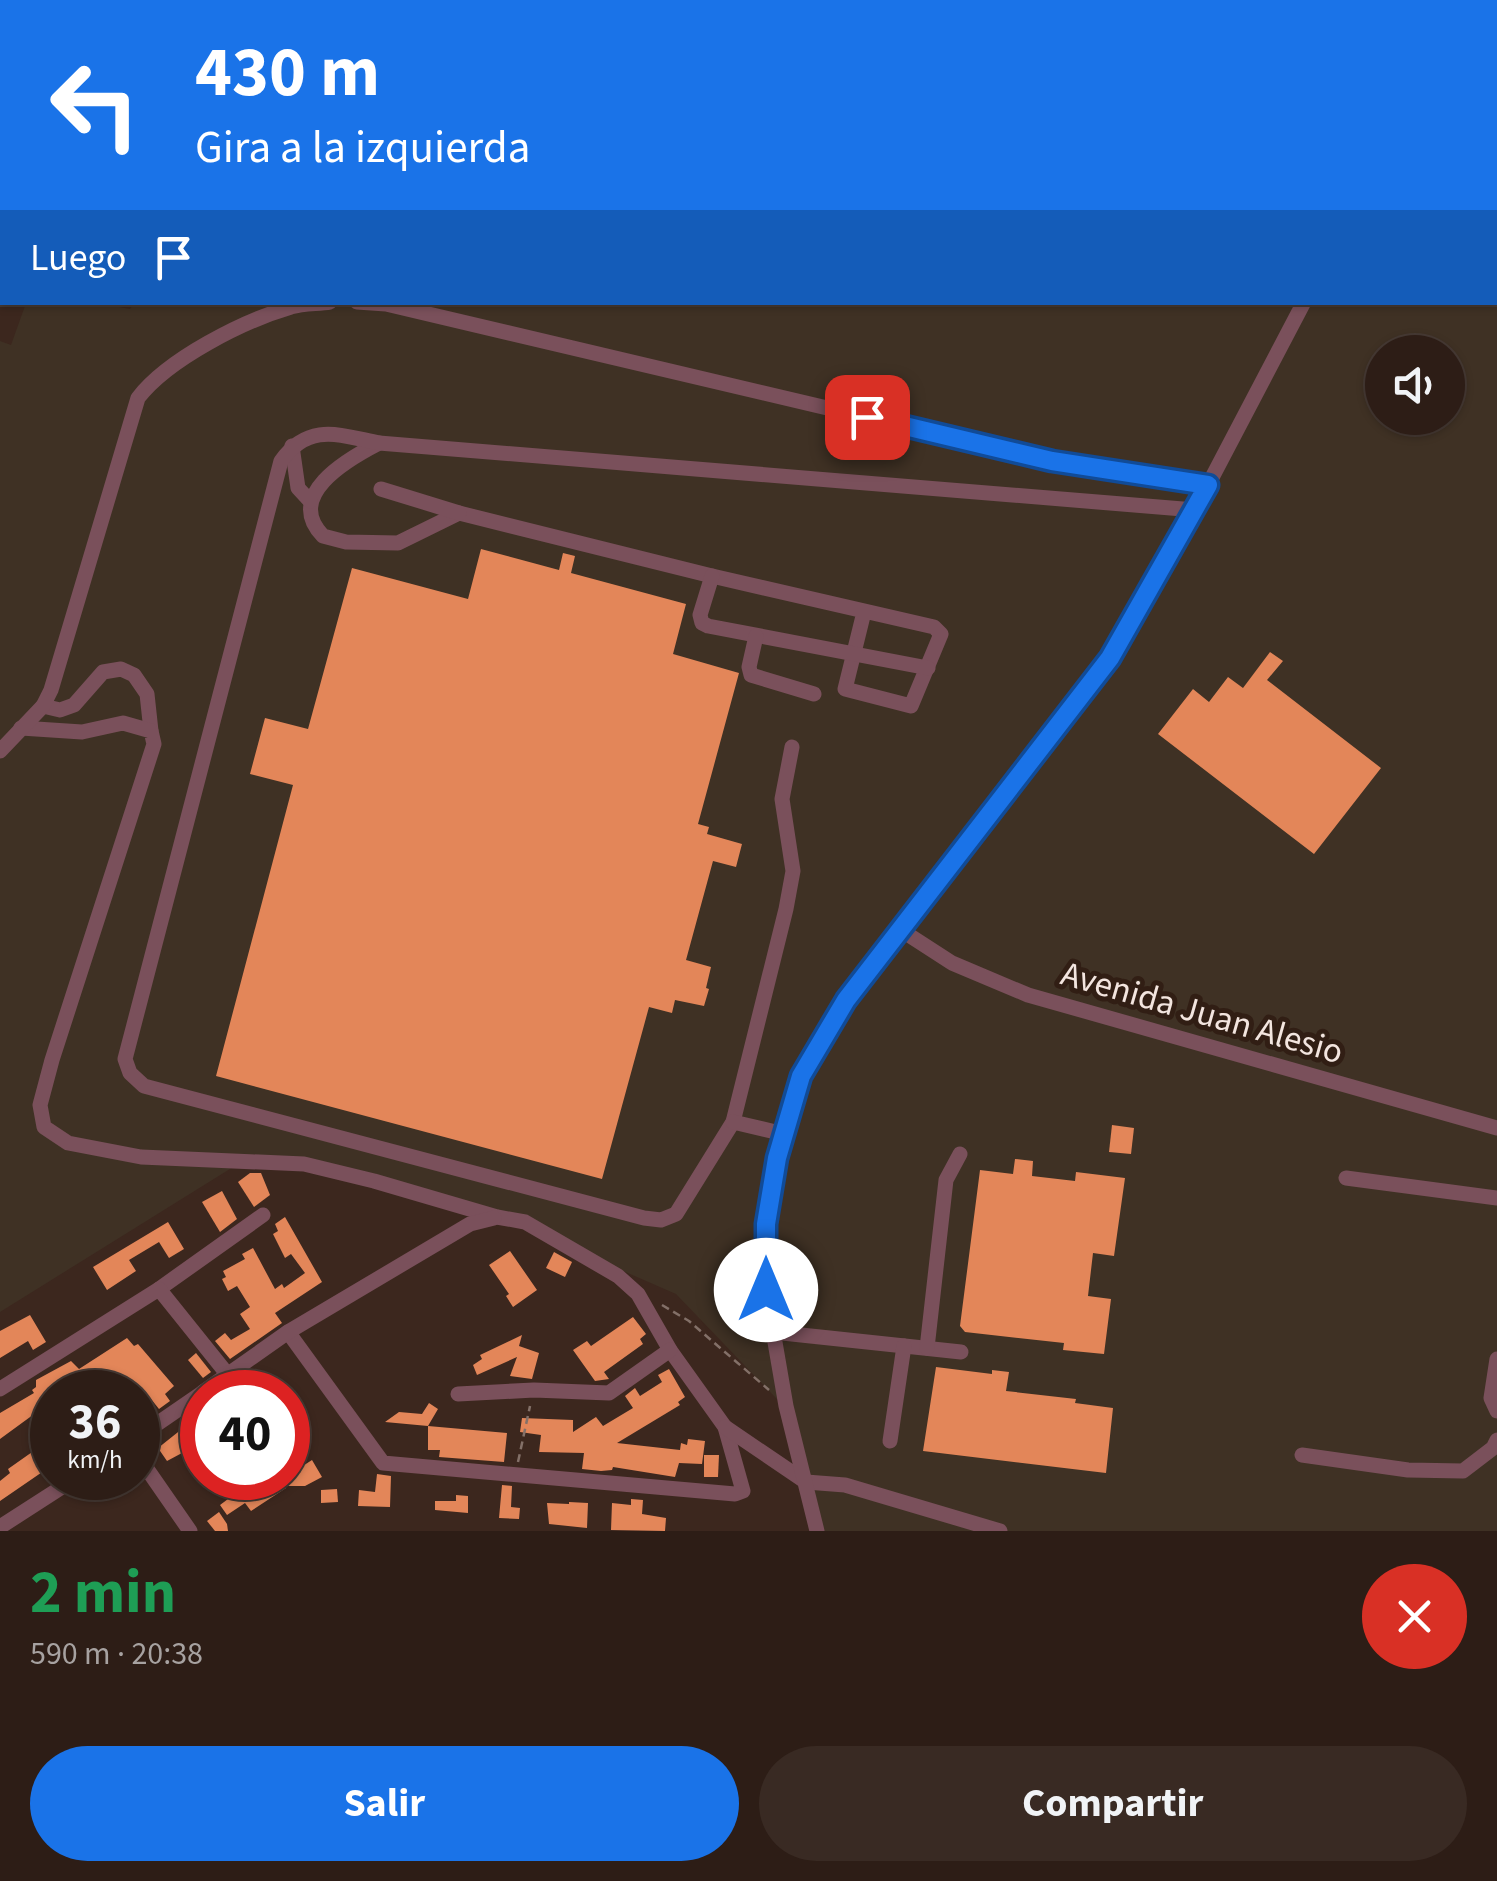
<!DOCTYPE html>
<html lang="es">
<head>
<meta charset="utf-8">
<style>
  body { margin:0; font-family:"Source Sans 3",sans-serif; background:#392a23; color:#f1f3f6; height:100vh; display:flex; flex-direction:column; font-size:38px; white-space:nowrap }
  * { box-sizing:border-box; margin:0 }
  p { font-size:32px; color:#a7a2a1 }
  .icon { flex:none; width:55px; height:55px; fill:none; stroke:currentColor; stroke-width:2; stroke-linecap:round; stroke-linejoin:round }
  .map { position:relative; height:1531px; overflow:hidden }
  .details { display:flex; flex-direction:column; background:#2d1d16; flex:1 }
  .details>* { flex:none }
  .guide { position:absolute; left:0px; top:0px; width:1498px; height:305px; box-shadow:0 2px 8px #0004,0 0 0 2px #483b35; background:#1a73e8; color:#fff; overflow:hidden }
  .buttons { position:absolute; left:1365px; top:335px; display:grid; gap:20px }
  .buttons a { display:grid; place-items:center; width:100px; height:100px; border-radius:50%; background:#2d1d16; box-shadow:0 2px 8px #0004,0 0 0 2px #483b35; font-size:50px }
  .speed { position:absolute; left:30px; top:1370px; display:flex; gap:20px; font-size:50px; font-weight:700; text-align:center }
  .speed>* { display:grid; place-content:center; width:130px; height:130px; border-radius:50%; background:#2d1d16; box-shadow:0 2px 8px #0004,0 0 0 2px #483b35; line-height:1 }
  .speed small { font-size:25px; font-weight:400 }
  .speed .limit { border:15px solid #d22; background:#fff; color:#111 }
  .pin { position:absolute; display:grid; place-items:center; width:85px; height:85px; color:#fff; margin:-42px; border-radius:20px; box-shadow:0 5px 15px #0006 }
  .me { position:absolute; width:110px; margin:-55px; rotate:0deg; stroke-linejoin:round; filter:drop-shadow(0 0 8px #0008) }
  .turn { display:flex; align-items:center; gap:35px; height:210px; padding:0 30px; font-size:45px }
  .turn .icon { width:130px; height:130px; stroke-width:2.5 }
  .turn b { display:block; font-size:70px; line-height:85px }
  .then { display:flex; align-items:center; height:95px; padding:0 30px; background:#0003; gap:20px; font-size:38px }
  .round { display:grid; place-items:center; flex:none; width:105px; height:105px; border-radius:52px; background:#392a23 }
  .summary { display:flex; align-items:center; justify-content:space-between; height:170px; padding:0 30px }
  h1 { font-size:60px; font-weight:700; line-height:75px; color:#1e9e55 }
  .primary-button { display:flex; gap:20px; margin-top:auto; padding:20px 30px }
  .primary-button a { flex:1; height:115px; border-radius:60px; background:#1a73e8; color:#fff; font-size:40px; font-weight:700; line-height:115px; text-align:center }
  .primary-button a+a { background:#392a23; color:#f1f3f6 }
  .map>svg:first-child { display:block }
</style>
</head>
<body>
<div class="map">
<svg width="1497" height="1531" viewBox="0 0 1497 1531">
  <rect width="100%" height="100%" fill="#3c271e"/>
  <path fill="#3f3124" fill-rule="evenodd" d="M 344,0 L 1497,0 L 1497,1531 L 820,1531 L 797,1420 L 676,1294 L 506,1220 L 254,1154 L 0,1312 L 0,341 L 11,345 L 26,303 L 98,303 L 130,309 L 135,302 L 1495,302 L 1495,2 L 342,2 ZM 1382,352 L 1448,352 L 1448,418 L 1382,418 Z"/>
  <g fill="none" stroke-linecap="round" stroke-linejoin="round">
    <g stroke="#368091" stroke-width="4">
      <path d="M 133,2 L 135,0"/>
      <path d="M 0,261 L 2,258"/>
    </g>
  </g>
  <g fill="#e38659">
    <path d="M 481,549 L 559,570 L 563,553 L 575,556 L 571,573 L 686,604 L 673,654 L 739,673 L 698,824 L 709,827 L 707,834 L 742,844 L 736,867 L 713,861 L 686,960 L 711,967 L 706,988 L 709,989 L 704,1006 L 675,1000 L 672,1013 L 649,1007 L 602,1179 L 216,1076 L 293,785 L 250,774 L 265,718 L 308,729 L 352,568 L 468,599 Z"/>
    <path d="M 1270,652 L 1283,661 L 1267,680 L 1381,768 L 1314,854 L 1158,734 L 1193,689 L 1209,702 L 1228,677 L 1243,688 Z"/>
    <path d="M 1112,1125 L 1134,1128 L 1131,1154 L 1109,1152 Z"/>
    <path d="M 1015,1159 L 1033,1161 L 1032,1176 L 1075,1181 L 1076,1172 L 1125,1178 L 1114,1256 L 1093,1253 L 1088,1296 L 1111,1299 L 1104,1354 L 1063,1350 L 1064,1343 L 965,1332 L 960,1326 L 980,1170 L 1013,1174 Z"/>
    <path d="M 250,1173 L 261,1173 L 270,1195 L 254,1207 L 238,1182 Z"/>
    <path d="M 222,1191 L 237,1219 L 220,1232 L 202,1202 Z"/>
    <path d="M 285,1217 L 322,1282 L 275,1313 L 282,1323 L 230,1359 L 215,1341 L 225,1333 L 231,1340 L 250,1329 L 240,1314 L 250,1307 L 237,1286 L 228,1291 L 222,1279 L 226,1277 L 223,1271 L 245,1259 L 242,1254 L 253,1248 L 275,1289 L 282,1284 L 284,1288 L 305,1273 L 291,1254 L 285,1258 L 273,1234 L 278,1231 L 275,1224 Z"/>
    <path d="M 168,1222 L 184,1249 L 169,1258 L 159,1242 L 129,1260 L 136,1271 L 107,1290 L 93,1267 Z"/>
    <path d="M 510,1251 L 537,1290 L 513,1307 L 506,1296 L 509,1294 L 489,1265 Z"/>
    <path d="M 554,1252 L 572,1262 L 565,1277 L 546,1268 Z"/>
    <path d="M 30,1315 L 46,1342 L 33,1350 L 28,1341 L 0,1358 L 0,1331 Z"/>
    <path d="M 633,1317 L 646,1334 L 640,1339 L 643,1344 L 604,1372 L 609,1379 L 595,1381 L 573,1350 L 587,1341 L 591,1346 Z"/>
    <path d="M 522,1335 L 519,1346 L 539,1353 L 532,1379 L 510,1376 L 517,1357 L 477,1375 L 473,1365 L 482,1359 L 480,1355 Z"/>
    <path d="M 127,1338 L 134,1346 L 138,1344 L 174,1386 L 165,1394 L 170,1401 L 159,1409 L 151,1399 L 147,1402 L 143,1397 L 138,1400 L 138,1392 L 133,1392 L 124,1379 L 114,1385 L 112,1381 L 107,1385 L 102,1377 L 84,1392 L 52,1392 L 52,1401 L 0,1439 L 0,1413 L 34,1393 L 32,1390 L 36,1387 L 36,1380 L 71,1361 L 79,1369 Z"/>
    <path d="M 196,1353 L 211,1372 L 203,1378 L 188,1360 Z"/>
    <path d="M 936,1367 L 992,1374 L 992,1370 L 1009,1372 L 1006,1391 L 1076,1399 L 1075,1403 L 1113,1408 L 1106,1473 L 923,1451 Z"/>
    <path d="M 669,1369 L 685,1397 L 678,1402 L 680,1405 L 617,1443 L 680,1450 L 681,1443 L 687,1445 L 688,1439 L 705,1441 L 702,1464 L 679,1463 L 675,1477 L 613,1467 L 612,1470 L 601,1471 L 582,1469 L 584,1453 L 539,1452 L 541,1435 L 520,1432 L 522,1418 L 573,1420 L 573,1432 L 596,1417 L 603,1426 L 633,1408 L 625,1396 L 635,1388 L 640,1396 L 662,1382 L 658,1375 Z"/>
    <path d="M 429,1403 L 438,1409 L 428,1426 L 385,1422 L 399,1412 L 422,1414 Z"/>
    <path d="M 202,1413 L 202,1483 L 182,1453 L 167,1461 L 158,1448 Z"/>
    <path d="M 428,1426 L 507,1433 L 504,1462 L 439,1457 L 440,1450 L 428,1450 Z"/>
    <path d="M 52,1438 L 52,1458 L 47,1462 L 51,1466 L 0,1501 L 0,1481 L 10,1473 L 8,1469 Z"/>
    <path d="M 704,1455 L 719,1455 L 718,1477 L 704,1477 Z"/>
    <path d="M 312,1460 L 322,1477 L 305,1486 L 285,1486 L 286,1488 L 251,1511 L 245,1503 L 227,1515 L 220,1505 L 232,1496 L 221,1478 L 281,1480 Z"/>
    <path d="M 377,1474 L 391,1476 L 390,1507 L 358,1506 L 359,1490 L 375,1492 Z"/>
    <path d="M 502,1485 L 512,1486 L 511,1507 L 520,1508 L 519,1519 L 499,1518 Z"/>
    <path d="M 337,1489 L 338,1502 L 321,1503 L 321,1490 Z"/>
    <path d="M 456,1495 L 468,1496 L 468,1513 L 435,1510 L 435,1501 L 456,1501 Z"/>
    <path d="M 631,1499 L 643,1500 L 642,1514 L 666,1518 L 665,1531 L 611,1530 L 612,1503 L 631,1505 Z"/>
    <path d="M 569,1502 L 588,1503 L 587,1528 L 549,1524 L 547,1503 L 569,1504 Z"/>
    <path d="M 219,1512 L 227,1524 L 228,1531 L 215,1531 L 207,1521 Z"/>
  </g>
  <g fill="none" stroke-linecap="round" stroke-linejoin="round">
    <g stroke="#837068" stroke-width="2.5" stroke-dasharray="8 5" stroke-linecap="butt">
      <path d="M 662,1305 L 689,1321 L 769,1390"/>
      <path d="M 518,1462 L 530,1406"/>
    </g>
    <g stroke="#7a505b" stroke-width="15">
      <path d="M 57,0 L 61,2"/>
      <path d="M 83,2 L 85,0"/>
      <path d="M 1461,2 L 1463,0"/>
      <path d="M 1490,2 L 1491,0"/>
      <path d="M 1495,39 L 1497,40"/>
      <path d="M 0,87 L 2,88"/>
      <path d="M 1495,87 L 1497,88"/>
      <path d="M 0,169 L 2,165"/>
      <path d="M 357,302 L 386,304 L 1052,461 L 1209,485"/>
      <path d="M 379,443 C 346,460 284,496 323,536 L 346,542 L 398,543 L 459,513 L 712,576 L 934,627 L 941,634 L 911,706 L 845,689 L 864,612"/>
      <path d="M 292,446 L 298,488 L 310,501"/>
      <path d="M 381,489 L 459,513"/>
      <path d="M 712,576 L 700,615 L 702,623 L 708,626 L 928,668"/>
      <path d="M 756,636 L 749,667 L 751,675 L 814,694"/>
      <path d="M 43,706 L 60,710 L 74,705 L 103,672 L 121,669 L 134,675 L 147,694 L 151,731"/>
      <path d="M 21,728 L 82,732 L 123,723 L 151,731 L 154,744 L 52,1060 L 40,1105 L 44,1127 L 68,1143 L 141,1157 L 304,1164 L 374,1181 L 497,1217 L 525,1222 L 618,1276 L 638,1294 L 670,1350 L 725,1427 L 743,1491 L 735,1494 L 383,1463 L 288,1332"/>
      <path d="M 792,747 L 782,799 L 793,871 L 786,909 L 733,1122 L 676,1214 L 661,1220 L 644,1218 L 144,1086 L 130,1073 L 125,1059 L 281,461 C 309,422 339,435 379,443 L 1195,510"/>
      <path d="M 0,751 L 43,706 L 51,690 L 138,398 C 168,359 243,321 291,307 C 303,303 318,304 330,302"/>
      <path d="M 901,930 L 952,963 L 1028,995 L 1497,1128"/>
      <path d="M 733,1122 L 784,1134"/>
      <path d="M 1346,1178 L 1497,1198"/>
      <path d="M 159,1289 L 263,1215"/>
      <path d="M 773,1332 L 961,1352"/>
      <path d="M 927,1348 L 946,1180 L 960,1154"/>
      <path d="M 1497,1359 L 1491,1398 L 1497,1411"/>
      <path d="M 0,1389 L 159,1289 L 228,1375"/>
      <path d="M 203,1392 L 288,1332 L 470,1224 L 494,1218"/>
      <path d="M 458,1394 L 534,1390 L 609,1393 L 670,1350"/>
      <path d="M 725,1427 L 806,1482 L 845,1485 L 1000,1531"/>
      <path d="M 138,1437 L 202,1393"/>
      <path d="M 890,1441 L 904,1346"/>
      <path d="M 1302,1455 L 1408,1470 L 1463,1471 L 1493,1448 L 1497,1440"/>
      <path d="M 138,1456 L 190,1531"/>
      <path d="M 0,1527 L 76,1478"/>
      <path d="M 817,1531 L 786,1406 L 766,1290 L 765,1224 L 777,1158 L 801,1076 L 846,999 L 1109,658 L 1195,510 L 1304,302"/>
    </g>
  </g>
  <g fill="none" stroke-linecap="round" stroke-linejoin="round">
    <defs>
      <path id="route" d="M 766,1290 L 766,1224 L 777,1158 L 801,1076 L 846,1000 L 1110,658 L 1208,485 L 1052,461 L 867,417"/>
    </defs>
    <use href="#route" stroke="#114b97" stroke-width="25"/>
    <use href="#route" stroke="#1a73e8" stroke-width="18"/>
  </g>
  <g text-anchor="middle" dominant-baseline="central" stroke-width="10" stroke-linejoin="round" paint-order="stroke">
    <g font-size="35" fill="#f3e5df" stroke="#311e14">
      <text transform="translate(1202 1013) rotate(16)">Avenida Juan Alesio</text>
    </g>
  </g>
</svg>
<div class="buttons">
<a><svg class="icon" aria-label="sound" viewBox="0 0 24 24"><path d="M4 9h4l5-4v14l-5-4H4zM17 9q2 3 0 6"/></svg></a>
</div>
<div class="speed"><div>36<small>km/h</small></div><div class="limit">40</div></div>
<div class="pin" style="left:867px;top:417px;background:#d93025"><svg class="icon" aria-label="arrive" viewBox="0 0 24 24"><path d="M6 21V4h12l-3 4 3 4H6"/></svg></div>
<svg class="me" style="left:766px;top:1290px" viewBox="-20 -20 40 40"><circle r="19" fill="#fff"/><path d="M0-13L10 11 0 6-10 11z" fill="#1a73e8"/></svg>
<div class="guide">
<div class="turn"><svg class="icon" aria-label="left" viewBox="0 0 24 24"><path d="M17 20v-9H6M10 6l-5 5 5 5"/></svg><div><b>430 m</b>Gira a la izquierda</div></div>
<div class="then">Luego<svg class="icon" aria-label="arrive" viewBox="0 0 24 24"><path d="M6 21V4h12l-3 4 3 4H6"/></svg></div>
</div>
</div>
<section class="details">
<div class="summary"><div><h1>2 min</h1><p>590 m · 20:38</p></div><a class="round" style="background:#d93025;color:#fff"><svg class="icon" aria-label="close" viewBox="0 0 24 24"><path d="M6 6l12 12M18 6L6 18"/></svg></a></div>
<div class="primary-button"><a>Salir</a><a>Compartir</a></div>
</section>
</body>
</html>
